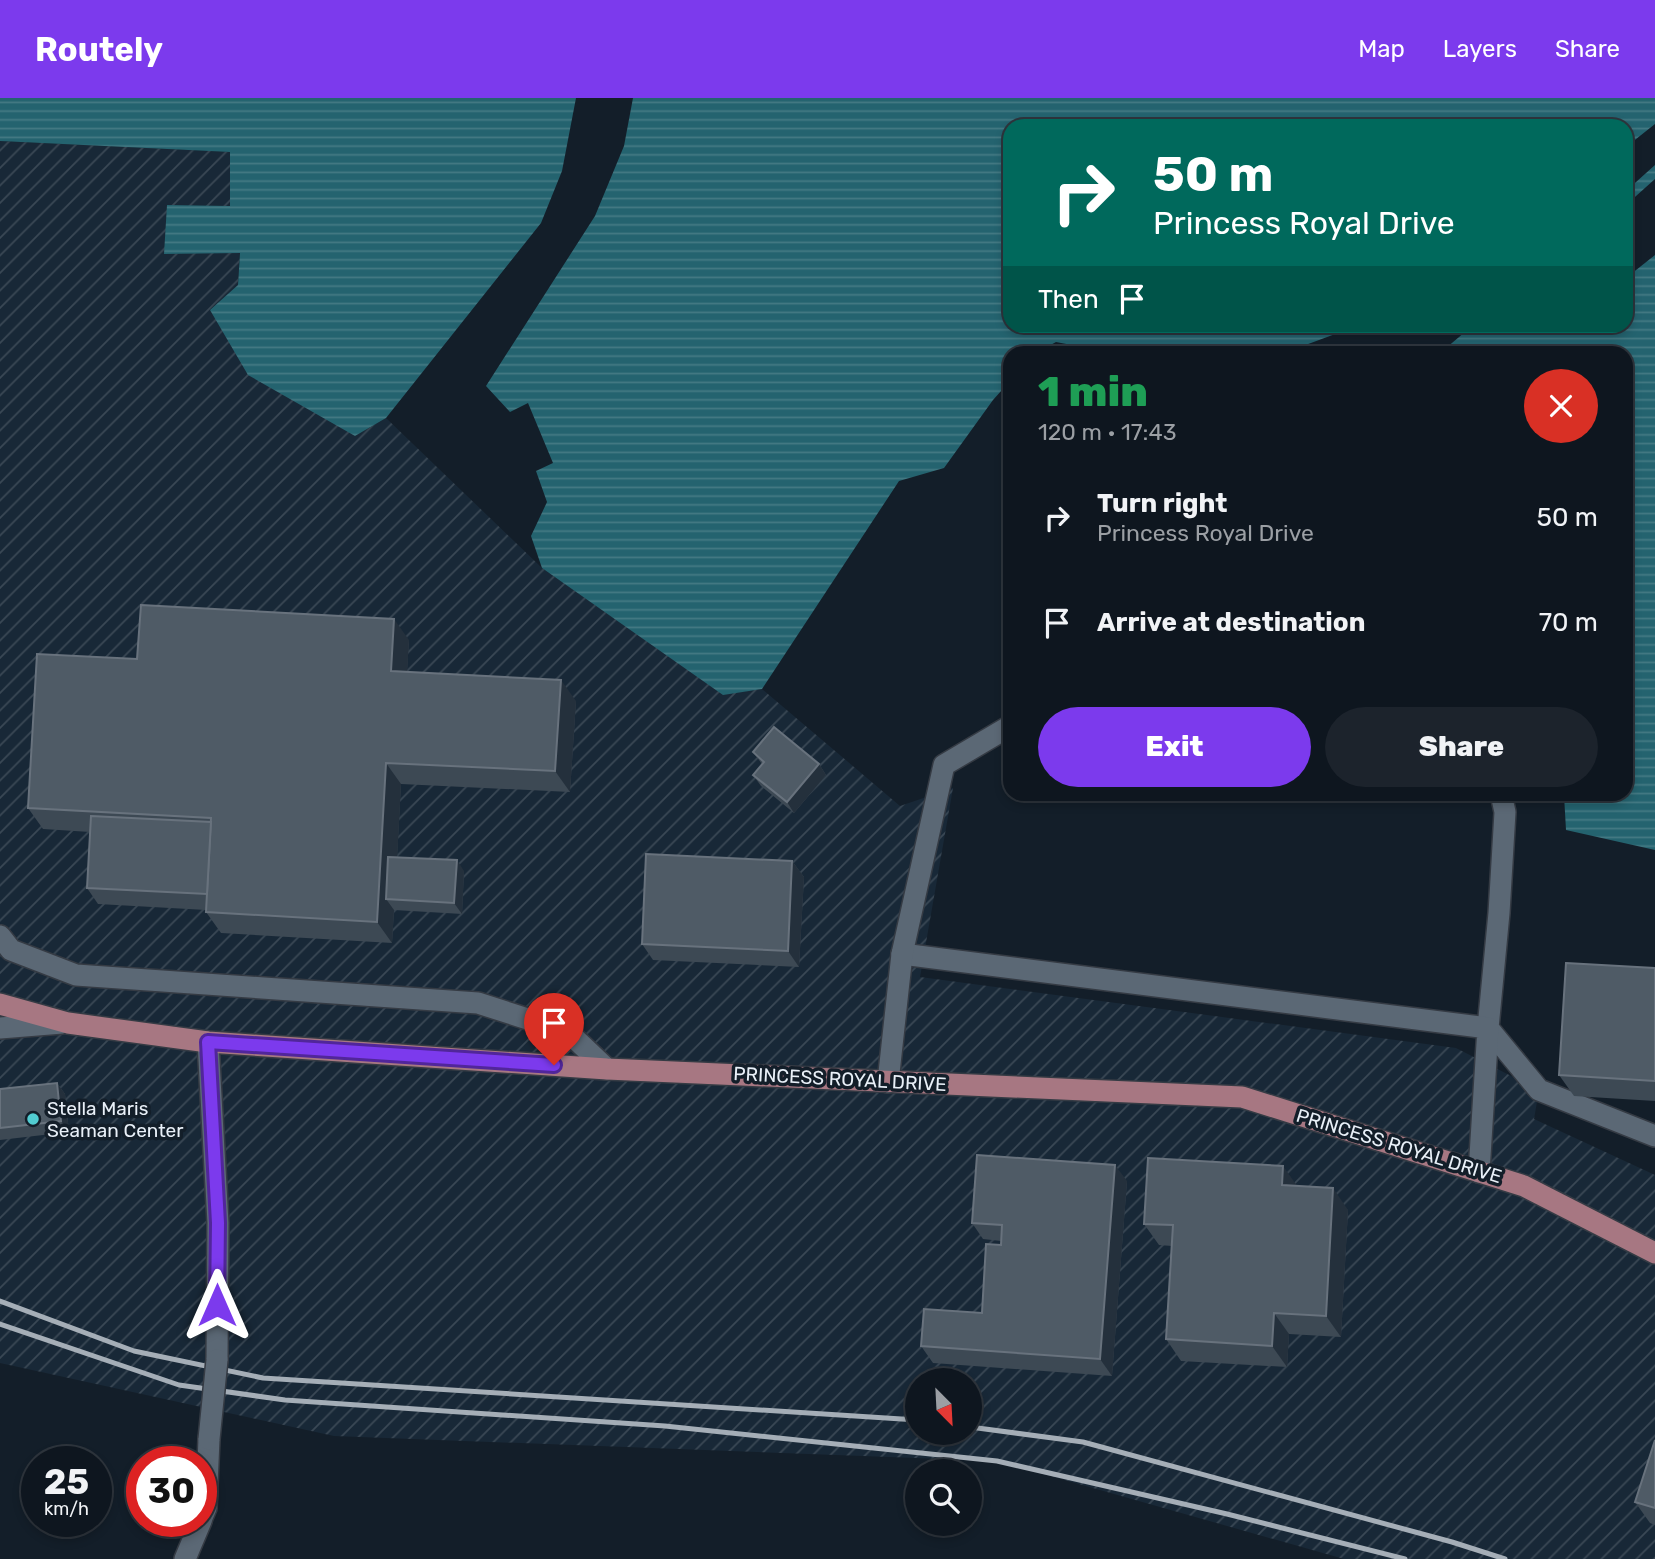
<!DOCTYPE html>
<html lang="en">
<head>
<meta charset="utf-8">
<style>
  body { margin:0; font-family:Rubik,sans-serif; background:#1c232c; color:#f1f3f6; height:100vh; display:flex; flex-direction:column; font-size:26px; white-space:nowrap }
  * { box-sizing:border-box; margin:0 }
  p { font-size:23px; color:#9b9fa4 }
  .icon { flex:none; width:38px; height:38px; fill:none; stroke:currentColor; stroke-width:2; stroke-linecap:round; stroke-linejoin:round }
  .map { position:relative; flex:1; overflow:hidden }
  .panel { position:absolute; left:1003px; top:248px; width:630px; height:455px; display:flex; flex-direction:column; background:#0e161f; border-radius:21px; box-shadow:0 4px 10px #0003,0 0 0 2px #2e353d }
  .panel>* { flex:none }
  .guide { position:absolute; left:1003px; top:21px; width:630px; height:214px; border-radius:21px; box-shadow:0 4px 10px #0003,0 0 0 2px #2e353d; background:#00695c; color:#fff; overflow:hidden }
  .needle { width:46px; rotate:156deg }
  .tools { position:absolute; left:905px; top:1270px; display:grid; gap:14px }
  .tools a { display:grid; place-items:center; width:77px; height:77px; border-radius:50%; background:#0e161f; box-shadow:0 4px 10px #0003,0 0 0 2px #2e353d; font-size:35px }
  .speed { position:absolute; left:21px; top:1348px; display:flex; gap:14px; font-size:35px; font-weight:700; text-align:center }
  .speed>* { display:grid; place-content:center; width:91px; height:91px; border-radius:50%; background:#0e161f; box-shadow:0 4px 10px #0003,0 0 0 2px #2e353d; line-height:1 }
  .speed small { font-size:18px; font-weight:400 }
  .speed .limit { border:10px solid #d22; background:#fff; color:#111 }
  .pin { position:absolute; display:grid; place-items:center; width:60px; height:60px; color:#fff; margin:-72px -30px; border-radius:50% 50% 50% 0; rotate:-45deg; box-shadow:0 0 7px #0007 }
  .pin .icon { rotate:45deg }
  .me { position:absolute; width:77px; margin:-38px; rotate:0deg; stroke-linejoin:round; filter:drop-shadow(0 0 5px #0008) }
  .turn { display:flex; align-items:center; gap:24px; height:147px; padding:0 35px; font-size:32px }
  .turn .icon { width:91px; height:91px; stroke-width:2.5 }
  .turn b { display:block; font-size:49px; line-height:60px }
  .then { display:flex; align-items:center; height:66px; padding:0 35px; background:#0003; gap:14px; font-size:26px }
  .round { display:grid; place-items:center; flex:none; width:74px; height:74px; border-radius:37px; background:#1c232c }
  .overview { display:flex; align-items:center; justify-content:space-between; height:119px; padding:0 35px }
  h1 { font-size:42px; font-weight:800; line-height:52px; color:#1e9e55 }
  .button { display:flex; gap:14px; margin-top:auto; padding:14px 35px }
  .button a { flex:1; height:80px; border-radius:42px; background:#7c3aed; color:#fff; font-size:28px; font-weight:800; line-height:80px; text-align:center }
  .button a+a { background:#1c232c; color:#f1f3f6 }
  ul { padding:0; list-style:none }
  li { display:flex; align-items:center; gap:21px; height:105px; padding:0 35px }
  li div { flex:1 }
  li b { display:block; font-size:26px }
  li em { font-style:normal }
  header { display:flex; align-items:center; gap:42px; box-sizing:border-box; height:98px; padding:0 35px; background:#7c3aed; color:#fff }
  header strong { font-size:33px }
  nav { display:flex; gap:38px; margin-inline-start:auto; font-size:24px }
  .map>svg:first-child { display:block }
</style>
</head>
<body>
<header>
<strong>Routely</strong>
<nav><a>Map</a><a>Layers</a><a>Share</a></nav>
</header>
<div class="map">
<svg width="1655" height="1461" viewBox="0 0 1655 1461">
  <defs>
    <pattern id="industrial-furrows" width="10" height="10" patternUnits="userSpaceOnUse" patternTransform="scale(1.75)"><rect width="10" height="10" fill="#182837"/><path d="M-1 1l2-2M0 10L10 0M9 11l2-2" fill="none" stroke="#3a4855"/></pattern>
    <pattern id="water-rules" width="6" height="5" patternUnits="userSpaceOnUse" patternTransform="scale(1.75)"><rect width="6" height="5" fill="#24636f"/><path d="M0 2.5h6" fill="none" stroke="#447a84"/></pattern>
  </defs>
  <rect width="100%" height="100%" fill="#131e29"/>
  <path fill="url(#industrial-furrows)" fill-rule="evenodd" d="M 0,43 L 231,54 L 230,108 L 164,156 L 240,154 L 238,187 L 355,338 L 386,320 L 542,470 L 723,596 L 762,591 L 900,708 L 953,690 L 920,879 L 1456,950 L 1539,992 L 1534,1021 L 1655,1077 L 1655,1461 L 1344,1461 L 997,1363 L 334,1338 L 0,1265 ZM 917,1283 L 970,1283 L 970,1335 L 917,1335 Z"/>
  <g fill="url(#water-rules)">
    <path d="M 0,0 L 576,0 L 562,73 L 541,125 L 386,320 L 355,338 L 248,277 L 210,212 L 238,187 L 240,155 L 164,156 L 167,107 L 230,108 L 230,54 L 0,43 Z"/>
    <path d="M 633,0 L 1655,0 L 1655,26 L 1626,49 L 1626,28 L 1010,28 L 1010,228 L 1357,228 L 1281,256 L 1113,255 L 1056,244 L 1036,255 L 1010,256 L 1010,283 L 993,302 L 944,370 L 899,383 L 762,591 L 723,597 L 542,470 L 531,438 L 547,404 L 536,373 L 553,365 L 528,305 L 510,314 L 486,288 L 595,118 L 624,48 Z"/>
    <path d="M 1655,67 L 1655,752 L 1566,732 L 1564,697 L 1626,696 L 1626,256 L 1439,256 L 1472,228 L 1626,228 L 1626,93 Z"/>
  </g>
  <path fill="#131e29" d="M 1655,81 L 1655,157 L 1626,180 L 1626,107 Z"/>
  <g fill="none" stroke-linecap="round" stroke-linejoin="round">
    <defs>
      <g id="minor">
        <path d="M 1501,696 L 1505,714 L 1499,815 L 1488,930 L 1539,992 L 1655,1038"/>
        <path d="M 0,838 L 11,852 L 76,877 L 478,905 L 568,934 L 607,971"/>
        <path d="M 902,856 L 1488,930 L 1479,1074"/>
        <path d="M 0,930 L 62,925"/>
        <path d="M 208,944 L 218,1125 L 217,1262"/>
        <path d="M 888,984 L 902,856 L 944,667 L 1010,628"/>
        <path d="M 201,1422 L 206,1410 L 209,1341"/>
        <path d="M 185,1461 L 201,1423"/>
      </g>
      <path id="major" d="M 0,906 L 68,925 L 208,944 L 607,971 L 1242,999 L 1524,1088 L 1655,1155"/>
    </defs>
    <use href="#minor" stroke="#353b44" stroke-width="24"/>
    <use href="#major" stroke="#353b44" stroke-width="24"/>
    <use href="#minor" stroke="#5b6875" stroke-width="21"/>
    <use href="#major" stroke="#a77782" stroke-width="21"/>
    <g stroke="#a5aeb7" stroke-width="5">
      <path d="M 0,1203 L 134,1253 L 263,1280 L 917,1322"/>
      <path d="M 0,1226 L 179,1287 L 285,1302 L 665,1328 L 997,1363 L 1227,1416 L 1405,1461"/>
      <path d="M 970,1329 L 1083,1344 L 1452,1444 L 1505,1461"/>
    </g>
    <defs>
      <path id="minor-bridge" d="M 209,1341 L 217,1262"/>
    </defs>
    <use href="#minor-bridge" stroke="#353b44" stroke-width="24" stroke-linecap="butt"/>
    <use href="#minor-bridge" stroke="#5b6875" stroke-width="21"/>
  </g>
  <g fill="#3d4954">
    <path d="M 409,542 L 407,573 L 576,603 L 570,694 L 401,686 L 397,759 L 464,773 L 462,816 L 394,812 L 392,845 L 221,835 L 206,814 L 206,812 L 98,806 L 87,790 L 90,734 L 43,731 L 28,710 Z"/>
    <path d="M 753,654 L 819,666 L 826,677 L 794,715 L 761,688 L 753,677 L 762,666 Z"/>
    <path d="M 792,763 L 804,779 L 799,869 L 653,862 L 642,846 Z"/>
    <path d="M 1655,870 L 1655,1003 L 1574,998 L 1559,977 Z"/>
    <path d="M 57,985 L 65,996 L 69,1034 L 0,1042 L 0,991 Z"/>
    <path d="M 1127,1083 L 1112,1278 L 933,1265 L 921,1248 L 982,1215 L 1001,1147 L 1001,1143 L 983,1141 L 972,1125 Z"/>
    <path d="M 1297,1088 L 1348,1112 L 1341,1239 L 1289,1236 L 1287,1269 L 1181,1263 L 1166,1241 L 1172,1148 L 1159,1147 L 1144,1126 Z"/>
    <path d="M 1655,1342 L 1655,1427 L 1650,1425 L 1635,1404 Z"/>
  </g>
  <g fill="#24303c">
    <path d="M 394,521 L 409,542 L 406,594 L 391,573 Z"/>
    <path d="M 561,582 L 576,603 L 570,694 L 555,673 Z"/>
    <path d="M 386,665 L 401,686 L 395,801 L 386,801 L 394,812 L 392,845 L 377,824 Z"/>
    <path d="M 819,666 L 826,677 L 794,715 L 787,704 Z"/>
    <path d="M 457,762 L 464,773 L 462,816 L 454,805 Z"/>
    <path d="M 792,763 L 804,779 L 799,869 L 788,853 Z"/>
    <path d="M 57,985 L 65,996 L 69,1034 L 61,1023 Z"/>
    <path d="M 1115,1067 L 1127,1083 L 1112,1278 L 1100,1261 Z"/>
    <path d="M 1283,1068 L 1298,1089 L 1282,1087 Z"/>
    <path d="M 1333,1090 L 1348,1112 L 1341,1239 L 1326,1218 Z"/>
    <path d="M 1274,1215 L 1289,1236 L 1287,1269 L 1272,1248 Z"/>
  </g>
  <g fill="#4f5b66" stroke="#68727d" stroke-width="2">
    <path d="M 141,507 L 394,521 L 391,573 L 561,582 L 555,673 L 386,665 L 377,824 L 206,814 L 211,720 L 28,710 L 37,556 L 137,561 Z"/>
    <path d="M 774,629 L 819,666 L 787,704 L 753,677 L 764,664 L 753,654 Z"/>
    <path d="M 91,718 L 211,724 L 207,796 L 87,790 Z"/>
    <path d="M 646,756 L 792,763 L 788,853 L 642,846 Z"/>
    <path d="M 388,759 L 457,762 L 454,805 L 386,801 Z"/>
    <path d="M 1566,865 L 1655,870 L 1655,983 L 1559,977 Z"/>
    <path d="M 57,985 L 61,1023 L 0,1030 L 0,991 Z"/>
    <path d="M 977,1057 L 1115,1067 L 1100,1261 L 921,1248 L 924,1211 L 982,1215 L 986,1146 L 1001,1147 L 1002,1127 L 972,1125 Z"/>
    <path d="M 1148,1060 L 1283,1068 L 1282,1087 L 1333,1090 L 1326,1218 L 1274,1215 L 1272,1248 L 1166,1241 L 1173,1127 L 1144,1126 Z"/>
    <path d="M 1655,1342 L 1655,1410 L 1635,1404 Z"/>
  </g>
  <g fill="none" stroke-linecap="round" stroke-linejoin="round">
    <defs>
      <path id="route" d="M 217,1207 L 218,1125 L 208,944 L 554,967"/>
    </defs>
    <use href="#route" stroke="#51269a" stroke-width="18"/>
    <use href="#route" stroke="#7c3aed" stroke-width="12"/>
  </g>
  <circle fill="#51ccd1" stroke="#131e29" stroke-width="2.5" cx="33" cy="1021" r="7"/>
  <g text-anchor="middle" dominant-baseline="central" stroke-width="7" stroke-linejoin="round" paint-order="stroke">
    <g font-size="19" fill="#e9f0f8" stroke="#131e29">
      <text transform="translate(840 981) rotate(3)">PRINCESS ROYAL DRIVE</text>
      <text transform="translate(1399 1048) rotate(17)">PRINCESS ROYAL DRIVE</text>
    </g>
    <g font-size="19" fill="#e9f0f8" stroke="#131e29" text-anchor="start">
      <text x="47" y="1010">Stella Maris<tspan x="47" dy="22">Seaman Center</tspan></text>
    </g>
  </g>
</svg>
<div class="tools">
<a><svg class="needle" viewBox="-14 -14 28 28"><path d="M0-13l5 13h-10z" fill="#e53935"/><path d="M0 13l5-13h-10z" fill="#9b9fa4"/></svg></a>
<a><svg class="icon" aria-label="search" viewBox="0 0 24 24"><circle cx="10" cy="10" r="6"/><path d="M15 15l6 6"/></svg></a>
</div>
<div class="speed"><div>25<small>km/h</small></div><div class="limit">30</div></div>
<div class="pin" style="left:554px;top:967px;background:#d93025"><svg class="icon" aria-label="arrive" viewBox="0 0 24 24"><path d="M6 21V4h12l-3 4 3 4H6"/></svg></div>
<svg class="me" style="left:217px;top:1207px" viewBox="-20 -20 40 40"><path d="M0-17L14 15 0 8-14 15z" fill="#7c3aed" stroke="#fff" stroke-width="4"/></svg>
<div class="guide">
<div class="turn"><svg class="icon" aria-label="right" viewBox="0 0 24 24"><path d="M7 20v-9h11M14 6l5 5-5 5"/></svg><div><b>50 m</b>Princess Royal Drive</div></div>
<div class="then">Then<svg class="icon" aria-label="arrive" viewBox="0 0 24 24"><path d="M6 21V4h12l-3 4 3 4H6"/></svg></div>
</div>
<section class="panel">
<div class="overview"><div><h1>1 min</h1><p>120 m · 17:43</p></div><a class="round" style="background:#d93025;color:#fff"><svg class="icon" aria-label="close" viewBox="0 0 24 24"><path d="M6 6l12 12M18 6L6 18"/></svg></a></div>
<ul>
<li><svg class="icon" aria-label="right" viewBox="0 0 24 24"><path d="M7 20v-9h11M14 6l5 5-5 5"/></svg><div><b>Turn right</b><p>Princess Royal Drive</p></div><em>50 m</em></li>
<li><svg class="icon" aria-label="arrive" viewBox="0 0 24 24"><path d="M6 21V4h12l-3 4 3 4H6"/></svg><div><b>Arrive at destination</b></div><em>70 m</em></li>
</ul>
<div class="button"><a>Exit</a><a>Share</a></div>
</section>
</div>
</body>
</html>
